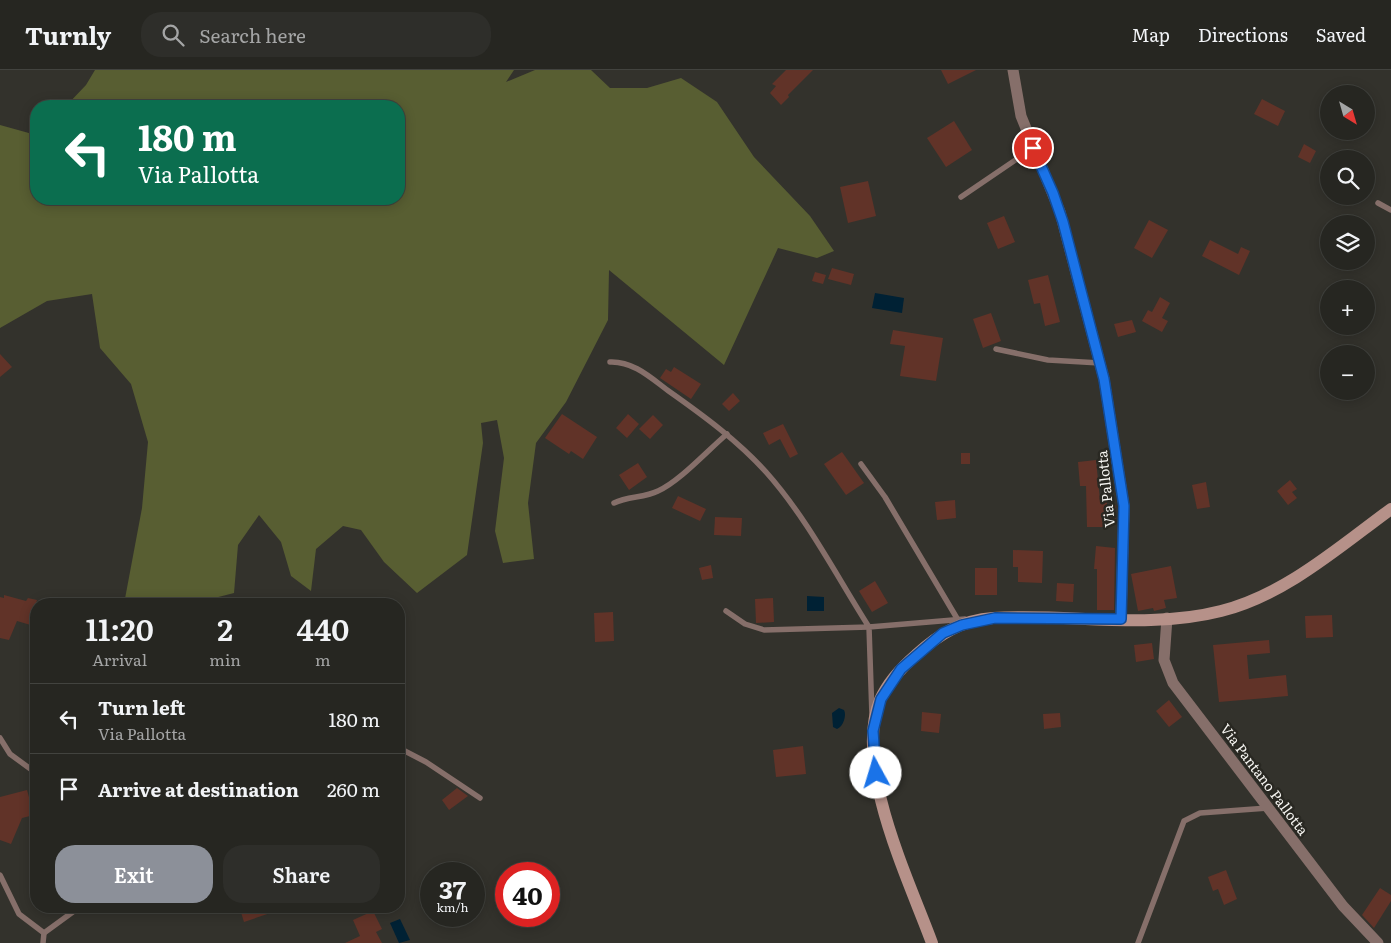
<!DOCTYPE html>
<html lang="en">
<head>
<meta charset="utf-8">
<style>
  body { margin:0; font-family:Literata,serif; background:#2e2e2a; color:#f1f3f6; height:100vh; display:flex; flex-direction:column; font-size:19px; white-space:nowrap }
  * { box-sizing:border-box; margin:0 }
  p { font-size:16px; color:#a4a5a5 }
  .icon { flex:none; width:28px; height:28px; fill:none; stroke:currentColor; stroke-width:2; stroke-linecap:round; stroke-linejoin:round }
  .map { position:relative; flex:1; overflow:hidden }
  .panel { position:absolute; left:30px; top:528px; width:375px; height:315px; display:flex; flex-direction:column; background:#262621; border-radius:20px; box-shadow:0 2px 12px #0003,0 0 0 1px #42433f }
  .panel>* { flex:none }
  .top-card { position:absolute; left:30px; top:30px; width:375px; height:105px; border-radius:20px; box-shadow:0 2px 12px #0003,0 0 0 1px #42433f; background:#0b6e4f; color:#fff; overflow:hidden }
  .needle { width:32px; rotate:143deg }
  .fabs { position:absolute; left:1320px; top:15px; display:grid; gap:10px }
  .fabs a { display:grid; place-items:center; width:55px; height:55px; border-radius:50%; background:#262621; box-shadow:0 2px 12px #0003,0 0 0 1px #42433f; font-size:25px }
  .speed { position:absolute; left:420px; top:792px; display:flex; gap:10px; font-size:25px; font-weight:700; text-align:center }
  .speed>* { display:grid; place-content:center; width:65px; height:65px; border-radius:50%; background:#262621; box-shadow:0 2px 12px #0003,0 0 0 1px #42433f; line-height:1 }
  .speed small { font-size:12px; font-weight:400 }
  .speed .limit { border:8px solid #d22; background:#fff; color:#111 }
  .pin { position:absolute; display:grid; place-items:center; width:42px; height:42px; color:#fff; margin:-21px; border:2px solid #fff; border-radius:50%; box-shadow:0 1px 5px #0007 }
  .me { position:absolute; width:55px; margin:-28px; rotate:354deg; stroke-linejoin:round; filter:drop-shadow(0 0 4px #0008) }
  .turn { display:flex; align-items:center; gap:18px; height:105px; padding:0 25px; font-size:22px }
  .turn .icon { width:65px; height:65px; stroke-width:2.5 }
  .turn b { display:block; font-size:35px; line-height:42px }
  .eta { display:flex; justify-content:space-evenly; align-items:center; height:85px; text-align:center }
  .eta b { font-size:30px; font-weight:600; line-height:35px }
  .primary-button { display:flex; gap:10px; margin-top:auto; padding:10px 25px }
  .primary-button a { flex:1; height:58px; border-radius:20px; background:#8c9099; color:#fff; font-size:20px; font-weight:600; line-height:58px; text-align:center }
  .primary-button a+a { background:#2e2e2a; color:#f1f3f6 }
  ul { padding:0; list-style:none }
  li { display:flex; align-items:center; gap:15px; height:70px; padding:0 25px; border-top:1px solid #42433f }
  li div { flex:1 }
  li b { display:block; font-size:19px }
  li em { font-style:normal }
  header { display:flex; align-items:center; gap:30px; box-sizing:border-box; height:70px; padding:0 25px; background:#262621; border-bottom:1px solid #42433f }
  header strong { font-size:24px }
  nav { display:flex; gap:28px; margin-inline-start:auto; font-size:18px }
  .search { width:350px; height:45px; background:#2e2e2a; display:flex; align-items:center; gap:12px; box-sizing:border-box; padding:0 18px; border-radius:20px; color:#a4a5a5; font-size:19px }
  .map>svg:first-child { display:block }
</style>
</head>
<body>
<header>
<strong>Turnly</strong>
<div class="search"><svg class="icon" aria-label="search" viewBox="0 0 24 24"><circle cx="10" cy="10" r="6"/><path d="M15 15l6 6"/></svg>Search here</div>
<nav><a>Map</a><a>Directions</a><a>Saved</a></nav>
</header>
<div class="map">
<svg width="1391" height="873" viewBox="0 0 1391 873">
  <rect width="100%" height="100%" fill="#33322c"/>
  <path fill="#585e32" d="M 95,0 L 514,0 L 506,12 L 535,0 L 591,0 L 610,18 L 647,18 L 681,8 L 717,32 L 754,87 L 810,146 L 834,181 L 817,188 L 778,178 L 724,295 L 609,200 L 608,250 L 566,332 L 536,373 L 528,433 L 534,489 L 503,493 L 495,461 L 504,388 L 497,350 L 481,353 L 483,373 L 467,485 L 417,523 L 384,492 L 361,460 L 343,456 L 316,479 L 311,521 L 291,506 L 281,472 L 259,445 L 238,475 L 234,523 L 191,534 L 124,534 L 142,438 L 148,372 L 131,314 L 100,278 L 92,224 L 47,231 L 0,258 L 0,55 L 36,65 L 36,129 L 399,129 L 399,36 L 66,36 L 86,15 Z"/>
  <g fill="#002134">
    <path d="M 875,223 L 904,228 L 902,243 L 872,238 Z"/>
    <path d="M 807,526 L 824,527 L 824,541 L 807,541 Z"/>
    <path d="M 839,638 L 844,640 C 847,645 843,657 837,659 L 833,657 L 832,643 Z"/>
    <path d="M 400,849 L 410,870 L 399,873 L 390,853 Z"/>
  </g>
  <g fill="#613328">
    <path d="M 786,0 L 813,0 L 788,25 L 789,27 L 781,35 L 770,23 L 776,16 L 772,14 Z"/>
    <path d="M 941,0 L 976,0 L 948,14 Z"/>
    <path d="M 1262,29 L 1285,41 L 1278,56 L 1254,44 Z"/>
    <path d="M 954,51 L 972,80 L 946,97 L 927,68 Z"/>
    <path d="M 1304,74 L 1316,81 L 1310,93 L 1298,87 Z"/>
    <path d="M 868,111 L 876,146 L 848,153 L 840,117 Z"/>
    <path d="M 1004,146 L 1015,172 L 998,179 L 987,153 Z"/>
    <path d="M 1149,150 L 1168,160 L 1152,188 L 1134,178 Z"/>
    <path d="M 1210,170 L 1238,184 L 1241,177 L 1250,181 L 1239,205 L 1202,186 Z"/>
    <path d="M 832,198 L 854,204 L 851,215 L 828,209 Z"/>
    <path d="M 815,202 L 826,205 L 823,214 L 812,211 Z"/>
    <path d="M 1048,205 L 1060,252 L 1045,256 L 1040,233 L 1034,234 L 1028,210 Z"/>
    <path d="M 1160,227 L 1170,233 L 1162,248 L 1168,251 L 1162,262 L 1142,251 L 1148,240 L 1152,242 Z"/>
    <path d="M 991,243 L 1001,271 L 983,278 L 973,249 Z"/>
    <path d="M 1132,250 L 1136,262 L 1118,267 L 1114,254 Z"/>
    <path d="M 893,260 L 943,268 L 936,311 L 900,306 L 905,276 L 890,274 Z"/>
    <path d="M 0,284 L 12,297 L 0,307 Z"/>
    <path d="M 674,297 L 701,314 L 691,329 L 660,308 L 666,299 L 671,302 Z"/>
    <path d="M 733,323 L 740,331 L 729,341 L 722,334 Z"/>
    <path d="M 562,344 L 597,367 L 583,389 L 571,381 L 569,384 L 545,368 Z"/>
    <path d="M 628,344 L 639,354 L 627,368 L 616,358 Z"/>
    <path d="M 653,345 L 663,355 L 650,369 L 639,359 Z"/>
    <path d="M 783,354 L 798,384 L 790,388 L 780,369 L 769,375 L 763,363 Z"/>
    <path d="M 842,382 L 864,413 L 846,425 L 824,394 Z"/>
    <rect x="961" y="383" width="9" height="11"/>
    <path d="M 1096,390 L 1100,430 L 1107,430 L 1107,435 L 1116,435 L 1116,449 L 1103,449 L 1103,457 L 1087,457 L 1086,416 L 1080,416 L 1078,392 Z"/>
    <path d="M 638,393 L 647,407 L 629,420 L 619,405 Z"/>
    <path d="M 1290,410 L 1297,419 L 1292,422 L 1297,428 L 1288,435 L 1277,421 Z"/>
    <path d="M 1206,412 L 1210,437 L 1197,439 L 1192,415 Z"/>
    <path d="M 678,426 L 706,439 L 700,451 L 672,438 Z"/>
    <path d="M 955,430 L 956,448 L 937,450 L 935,432 Z"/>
    <path d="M 715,447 L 742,448 L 741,466 L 714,465 Z"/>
    <path d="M 1096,476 L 1115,478 L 1114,540 L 1097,540 L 1097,499 L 1094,499 Z"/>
    <path d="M 1013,480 L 1043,481 L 1042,513 L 1018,512 L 1018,497 L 1013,497 Z"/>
    <path d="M 711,495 L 713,508 L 702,510 L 699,498 Z"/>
    <path d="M 1171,496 L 1177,528 L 1164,530 L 1166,538 L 1154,541 L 1153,538 L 1138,541 L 1131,504 Z"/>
    <rect x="975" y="498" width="22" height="27"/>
    <path d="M 875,511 L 888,533 L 872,542 L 859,521 Z"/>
    <path d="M 1057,513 L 1074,514 L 1073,532 L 1056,531 Z"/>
    <path d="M 4,525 L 26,531 L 28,528 L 37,530 L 33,544 L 36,545 L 34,556 L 17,551 L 9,570 L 0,568 L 0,527 L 4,528 Z"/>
    <path d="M 773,528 L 774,552 L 756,553 L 755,529 Z"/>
    <path d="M 613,542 L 614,571 L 595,572 L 594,543 Z"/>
    <path d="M 1332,545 L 1333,567 L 1306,568 L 1305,546 Z"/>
    <path d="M 1269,570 L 1270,583 L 1247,585 L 1249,609 L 1286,605 L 1288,626 L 1219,632 L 1213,575 Z"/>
    <path d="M 1152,573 L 1154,589 L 1136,592 L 1134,575 Z"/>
    <path d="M 1169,630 L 1182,647 L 1169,657 L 1156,641 Z"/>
    <path d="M 922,642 L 941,644 L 939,663 L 921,661 Z"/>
    <path d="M 1060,643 L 1061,657 L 1044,659 L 1043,644 Z"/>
    <path d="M 803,676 L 806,704 L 776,707 L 773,680 Z"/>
    <path d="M 457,718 L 468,726 L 449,740 L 442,730 Z"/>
    <path d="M 27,720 L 34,745 L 22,748 L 11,774 L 0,770 L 0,727 Z"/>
    <path d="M 1226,800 L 1237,829 L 1224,835 L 1218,819 L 1213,821 L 1208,807 Z"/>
    <path d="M 1380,818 L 1391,825 L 1391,831 L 1374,858 L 1362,845 Z"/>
    <path d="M 239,836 L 285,836 L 285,838 L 244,852 Z"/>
    <path d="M 373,841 L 382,859 L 376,862 L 382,873 L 345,873 L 360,866 L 353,850 Z"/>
  </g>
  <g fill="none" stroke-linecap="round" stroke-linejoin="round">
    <g stroke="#866f6a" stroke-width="5.5">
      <path d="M 961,127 L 1033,78"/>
      <path d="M 1378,133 L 1391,140"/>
      <path d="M 996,279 L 1048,290 L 1100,293"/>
      <path d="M 610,292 C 634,291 652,309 670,322 C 704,346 738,371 766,402 C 807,448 836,505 869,557 L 764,560 L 745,554 L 726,541"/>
      <path d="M 861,394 L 885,427 L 958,550"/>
      <path d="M 614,433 C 628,426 644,428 658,421 C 679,412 708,380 727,364"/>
      <path d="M 872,646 L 869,557 L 965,549"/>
      <path d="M 0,668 L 10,684 L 36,703"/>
      <path d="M 399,678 L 426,692 L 480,728"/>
      <path d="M 0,805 L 19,844 L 44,863 L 81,836"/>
      <path d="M 43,873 L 44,863"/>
      <path d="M 1138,873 L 1184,751 L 1200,743 L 1268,738"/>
    </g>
    <g stroke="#866f6a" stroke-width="11">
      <path d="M 1013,0 L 1021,46 L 1060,142 L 1104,309 L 1124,436 L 1121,549"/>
      <path d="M 1167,548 L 1164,590 L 1173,613 L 1343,836 L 1378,873"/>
    </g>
    <path stroke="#b69189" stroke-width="12" d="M 932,873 C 909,810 853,696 880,630 C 888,612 902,597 916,585 C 939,564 962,550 993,548 C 1068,543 1147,560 1221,541 C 1285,525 1339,477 1391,439"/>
  </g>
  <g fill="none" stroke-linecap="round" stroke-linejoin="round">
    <defs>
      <path id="route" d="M 876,703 L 873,661 L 881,629 L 901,599 L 943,563 L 962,555 L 995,548 L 1121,549 L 1124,436 L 1104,309 L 1063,152 L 1053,123 L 1033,78"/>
    </defs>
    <use href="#route" stroke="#114b97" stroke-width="12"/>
    <use href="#route" stroke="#1a73e8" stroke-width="9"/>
  </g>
  <g text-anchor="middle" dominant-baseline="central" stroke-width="5" stroke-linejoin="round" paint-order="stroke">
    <g font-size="14" fill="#f6f5f1" stroke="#292822">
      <text transform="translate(1105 419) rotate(-96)">Via Pallotta</text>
      <text transform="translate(1265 709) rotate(53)">Via Pantano Pallotta</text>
    </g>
  </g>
</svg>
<div class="fabs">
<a><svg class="needle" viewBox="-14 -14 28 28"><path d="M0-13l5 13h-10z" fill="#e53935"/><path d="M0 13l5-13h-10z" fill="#a4a5a5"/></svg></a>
<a><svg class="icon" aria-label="search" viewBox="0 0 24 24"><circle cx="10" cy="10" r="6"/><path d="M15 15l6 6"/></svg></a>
<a><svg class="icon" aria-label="layers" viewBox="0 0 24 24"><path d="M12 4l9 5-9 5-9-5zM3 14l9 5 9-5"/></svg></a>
<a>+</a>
<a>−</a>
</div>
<div class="speed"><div>37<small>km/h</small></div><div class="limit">40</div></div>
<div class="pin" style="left:1033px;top:78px;background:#d93025"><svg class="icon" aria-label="arrive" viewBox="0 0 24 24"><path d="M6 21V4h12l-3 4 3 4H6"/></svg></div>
<svg class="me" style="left:876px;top:703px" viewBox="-20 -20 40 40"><circle r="19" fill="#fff"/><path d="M0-13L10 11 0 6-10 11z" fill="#1a73e8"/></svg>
<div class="top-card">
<div class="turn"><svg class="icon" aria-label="left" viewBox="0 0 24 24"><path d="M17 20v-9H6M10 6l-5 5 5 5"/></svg><div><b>180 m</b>Via Pallotta</div></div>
</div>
<section class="panel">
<div class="eta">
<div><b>11:20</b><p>Arrival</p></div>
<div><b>2</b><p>min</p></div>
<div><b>440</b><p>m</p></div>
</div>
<ul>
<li><svg class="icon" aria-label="left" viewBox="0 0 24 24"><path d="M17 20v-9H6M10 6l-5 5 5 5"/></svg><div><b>Turn left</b><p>Via Pallotta</p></div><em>180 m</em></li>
<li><svg class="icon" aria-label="arrive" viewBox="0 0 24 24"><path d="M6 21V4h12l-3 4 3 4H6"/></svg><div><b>Arrive at destination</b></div><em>260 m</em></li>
</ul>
<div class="primary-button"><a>Exit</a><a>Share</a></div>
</section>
</div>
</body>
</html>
